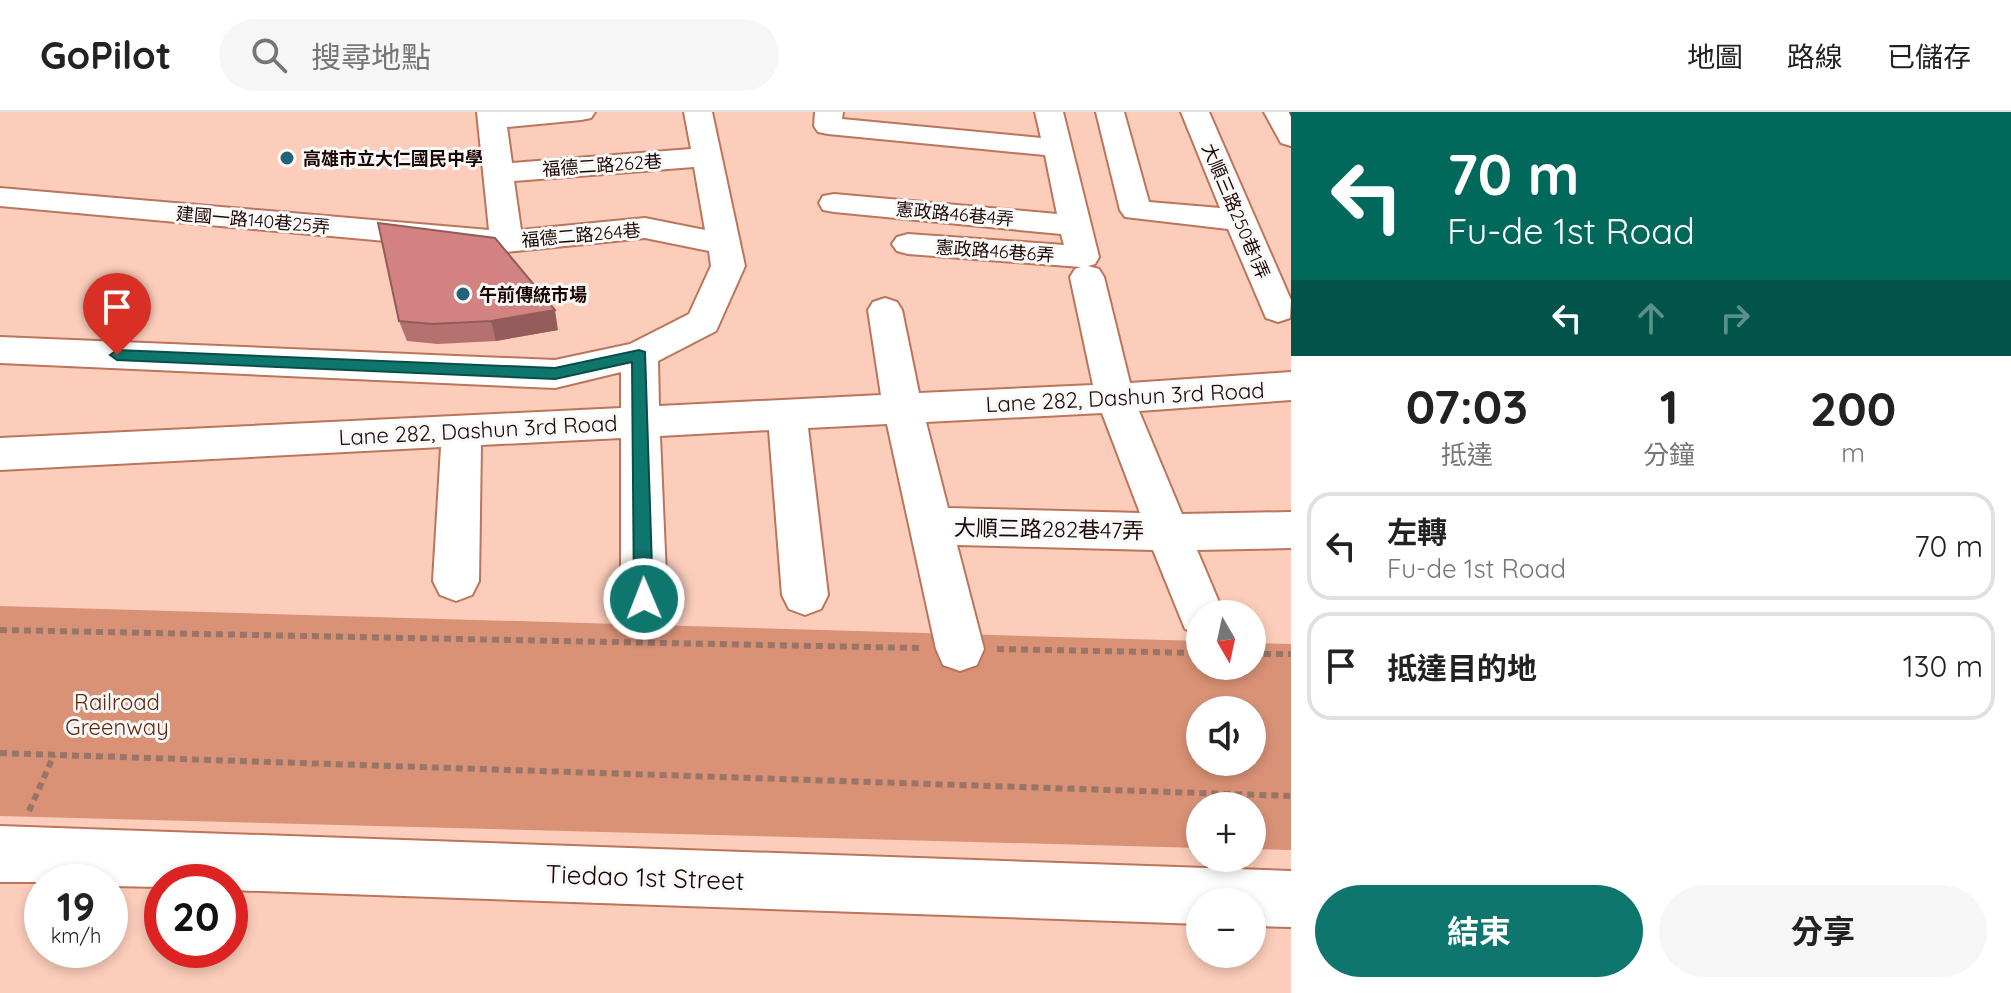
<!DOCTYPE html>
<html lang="zh-TW">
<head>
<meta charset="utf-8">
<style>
  body { margin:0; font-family:Quicksand,"Noto Sans TC",sans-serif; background:#f6f6f6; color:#222; height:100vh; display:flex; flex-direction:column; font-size:30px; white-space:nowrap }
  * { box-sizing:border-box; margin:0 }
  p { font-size:26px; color:#767676 }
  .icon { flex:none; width:44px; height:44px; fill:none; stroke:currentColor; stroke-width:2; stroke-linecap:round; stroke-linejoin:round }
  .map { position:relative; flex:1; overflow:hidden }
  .side { display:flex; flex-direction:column; background:#fff; width:720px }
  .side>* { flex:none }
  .top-card { background:#00695c; color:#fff; overflow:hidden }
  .needle { width:52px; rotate:171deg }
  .controls { position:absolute; left:1186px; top:488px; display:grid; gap:16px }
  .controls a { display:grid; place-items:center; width:80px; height:80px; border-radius:50%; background:#fff; box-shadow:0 4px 12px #0003; font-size:40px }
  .speed { position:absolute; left:24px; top:752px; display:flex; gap:16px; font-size:40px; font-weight:700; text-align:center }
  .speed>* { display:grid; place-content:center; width:104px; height:104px; border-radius:50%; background:#fff; box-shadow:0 4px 12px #0003; line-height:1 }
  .speed small { font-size:20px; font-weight:400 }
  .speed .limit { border:12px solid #d22; background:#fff; color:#111 }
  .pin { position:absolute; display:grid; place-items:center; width:68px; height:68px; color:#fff; margin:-82px -34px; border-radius:50% 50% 50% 0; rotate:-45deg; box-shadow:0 0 8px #0007 }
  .pin .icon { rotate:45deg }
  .me { position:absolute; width:88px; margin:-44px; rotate:359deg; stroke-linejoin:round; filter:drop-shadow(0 0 6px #0008) }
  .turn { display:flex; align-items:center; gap:28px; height:168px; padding:0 24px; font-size:36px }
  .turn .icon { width:104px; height:104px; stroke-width:2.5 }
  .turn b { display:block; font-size:56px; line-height:68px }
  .lanes { display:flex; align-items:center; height:76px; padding:0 24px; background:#0003; justify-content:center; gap:40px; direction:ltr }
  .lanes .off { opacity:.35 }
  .eta { display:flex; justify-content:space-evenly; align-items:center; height:136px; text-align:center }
  .eta b { font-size:48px; font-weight:700; line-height:56px }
  .action { display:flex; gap:16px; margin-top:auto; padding:16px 24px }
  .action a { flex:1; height:92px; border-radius:48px; background:#0f766e; color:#fff; font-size:32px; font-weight:700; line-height:92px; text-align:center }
  .action a+a { background:#f6f6f6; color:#222 }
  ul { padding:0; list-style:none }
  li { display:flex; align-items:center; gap:24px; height:108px; margin:0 16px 12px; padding:0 8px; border:4px solid #e0e0e0; border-radius:24px }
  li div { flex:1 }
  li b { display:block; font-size:30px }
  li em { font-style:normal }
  header { display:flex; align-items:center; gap:48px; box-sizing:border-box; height:112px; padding:0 40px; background:#fff; border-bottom:2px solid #e0e0e0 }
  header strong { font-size:38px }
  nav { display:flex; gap:44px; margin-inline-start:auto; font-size:28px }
  .search { width:560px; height:72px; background:#f6f6f6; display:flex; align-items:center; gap:20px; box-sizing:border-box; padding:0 28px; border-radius:44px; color:#767676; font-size:30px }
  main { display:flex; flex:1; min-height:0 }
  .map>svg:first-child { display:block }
</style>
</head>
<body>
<header>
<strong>GoPilot</strong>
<div class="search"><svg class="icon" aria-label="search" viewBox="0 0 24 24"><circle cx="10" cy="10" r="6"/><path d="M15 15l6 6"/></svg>搜尋地點</div>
<nav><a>地圖</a><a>路線</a><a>已儲存</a></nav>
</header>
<main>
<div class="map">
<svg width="1291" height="881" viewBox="0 0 1291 881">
  <rect width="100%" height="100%" fill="#fccdbb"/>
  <path fill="#da9277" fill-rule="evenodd" d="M 0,494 L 1200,529 L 1200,554 L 1252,554 L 1252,531 L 1291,532 L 1291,738 L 1252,737 L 1252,694 L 1200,694 L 1200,736 L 0,704 ZM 1200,598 L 1252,598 L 1252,650 L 1200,650 Z"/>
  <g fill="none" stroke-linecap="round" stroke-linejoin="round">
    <defs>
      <g id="minor">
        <path d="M 477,0 L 595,0 L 591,6 L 581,8 L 507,15 L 512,51 L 691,37 L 684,0 L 712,0 L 745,154 L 716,219 L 658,249 L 659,294 L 881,283 L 868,198 L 873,190 L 885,186 L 897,190 L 902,198 L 919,281 L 1093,273 L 1070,165 L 1075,157 L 1081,155 L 908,142 L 897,139 L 892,132 L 897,125 L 908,122 L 1064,133 L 1061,122 L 834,100 L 823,98 L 819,91 L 823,84 L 834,82 L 1057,102 L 1045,43 L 828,22 L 818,20 L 814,14 L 815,0 L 843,0 L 842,7 L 1041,26 L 1035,0 L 1063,0 L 1099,145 L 1095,152 L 1088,154 L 1099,157 L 1104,165 L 1130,271 L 1291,260 L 1291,288 L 1139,299 L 1182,402 L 1291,400 L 1291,436 L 1197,438 L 1224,502 L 1200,502 L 1200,523 L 1185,517 L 1153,438 L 957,433 L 984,537 L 977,553 L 960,559 L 943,553 L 936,537 L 887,312 L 808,316 L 828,483 L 821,497 L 805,503 L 789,497 L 782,483 L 769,318 L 660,324 L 667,487 L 660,501 L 644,507 L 628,501 L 621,487 L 621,326 L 481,333 L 479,469 L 472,483 L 456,489 L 440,483 L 433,469 L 441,335 L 0,358 L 0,326 L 621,296 L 621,260 L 555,276 L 0,251 L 0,225 L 555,248 L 630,232 L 689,202 L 711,154 L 709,139 L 645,126 L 506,140 L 0,94 L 0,76 L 489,118 ZM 694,55 L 705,118 L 645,106 L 521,118 L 514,69 ZM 1102,301 L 1140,401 L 948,396 L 926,310 Z"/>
        <path d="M 1096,0 L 1124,0 L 1149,90 L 1220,96 L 1181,0 L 1209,0 L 1291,188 L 1290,206 L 1278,210 L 1266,206 L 1228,117 L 1125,105 L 1120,98 Z"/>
        <path d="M 1264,0 L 1291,0 L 1291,34 L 1281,31 Z"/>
        <path d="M 0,714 L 1291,759 L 1291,815 L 1252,814 L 1252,790 L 1200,790 L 1200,812 L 230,778 L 230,770 L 162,770 L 162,775 L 110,774 L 110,770 L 0,770 Z"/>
      </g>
    </defs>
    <use href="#minor" stroke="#bb755a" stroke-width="4"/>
    <g stroke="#997468" stroke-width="6" stroke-dasharray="7 5" stroke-linecap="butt">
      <path d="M 0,518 L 919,536"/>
      <path d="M 997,537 L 1200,541"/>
      <path d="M 1252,542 L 1291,542"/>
      <path d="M 0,641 L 1291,684"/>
      <path d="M 29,699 L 54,643"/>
    </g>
    <use href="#minor" fill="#fff" fill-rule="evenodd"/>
    <path stroke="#715147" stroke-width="2" d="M 1290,0 L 1291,3"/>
  </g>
  <path fill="#b5716f" d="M 378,111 L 558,218 L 496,229 L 438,232 L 407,229 L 399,209 Z"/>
  <path fill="#935c5a" d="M 555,198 L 558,218 L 496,229 L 491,209 Z"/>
  <path fill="#d28381" stroke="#935c5a" stroke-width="2" d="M 378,111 L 495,126 L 555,198 L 491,209 L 432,212 L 399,209 Z"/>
  <path fill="#0f766e" stroke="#0a4d48" stroke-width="2" d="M 117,238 L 555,256 L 639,238 L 645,240 L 653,487 L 650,493 L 644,496 L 637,493 L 634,487 L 632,250 L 555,267 L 117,248 L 110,243 Z"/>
  <g fill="#226377" stroke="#f9f9f9" stroke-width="3">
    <circle cx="287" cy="46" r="8"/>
    <circle cx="463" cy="182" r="8"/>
  </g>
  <g text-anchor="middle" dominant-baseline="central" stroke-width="6" stroke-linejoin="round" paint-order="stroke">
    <g font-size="18" font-weight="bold" fill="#1c0400" stroke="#f9f9f9" text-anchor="start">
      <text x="303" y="46">高雄市立大仁國民中學</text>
      <text x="479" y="182">午前傳統市場</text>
    </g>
    <g font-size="18" fill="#1c0400" stroke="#f9f9f9">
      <text transform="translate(602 53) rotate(-4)">福德二路262巷</text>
      <text transform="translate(1236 99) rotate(67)">大順三路250巷1弄</text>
      <text transform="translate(955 102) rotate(5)">憲政路46巷4弄</text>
      <text transform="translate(253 108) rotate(5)">建國一路140巷25弄</text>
      <text transform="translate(581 123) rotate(-5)">福德二路264巷</text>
      <text transform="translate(995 139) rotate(4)">憲政路46巷6弄</text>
    </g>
    <g font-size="22" fill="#1c0400" stroke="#f9f9f9">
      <text transform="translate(1125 285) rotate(-3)">Lane 282, Dashun 3rd Road</text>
      <text transform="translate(478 318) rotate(-3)">Lane 282, Dashun 3rd Road</text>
      <text transform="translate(1049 417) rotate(1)">大順三路282巷47弄</text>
    </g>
    <g font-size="22" fill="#63260a" stroke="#f9f9f9">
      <text x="117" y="590">Railroad<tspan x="117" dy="25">Greenway</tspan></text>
    </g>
    <g font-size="26" fill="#1c0400" stroke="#f9f9f9">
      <text transform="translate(645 765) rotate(2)">Tiedao 1st Street</text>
    </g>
  </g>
</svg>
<div class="controls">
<a><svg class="needle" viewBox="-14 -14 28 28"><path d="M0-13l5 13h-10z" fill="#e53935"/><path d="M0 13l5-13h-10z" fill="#767676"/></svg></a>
<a><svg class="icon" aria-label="sound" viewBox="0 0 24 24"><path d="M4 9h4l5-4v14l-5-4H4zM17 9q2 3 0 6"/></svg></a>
<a>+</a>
<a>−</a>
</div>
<div class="speed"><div>19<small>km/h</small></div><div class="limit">20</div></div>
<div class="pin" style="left:117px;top:243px;background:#d93025"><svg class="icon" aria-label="arrive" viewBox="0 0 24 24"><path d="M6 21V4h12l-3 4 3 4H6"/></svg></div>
<svg class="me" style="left:644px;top:487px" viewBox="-20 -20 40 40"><circle r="17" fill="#0f766e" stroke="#fff" stroke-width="3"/><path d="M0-11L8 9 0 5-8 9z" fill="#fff"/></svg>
</div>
<section class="side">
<div class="top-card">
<div class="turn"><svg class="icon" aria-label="left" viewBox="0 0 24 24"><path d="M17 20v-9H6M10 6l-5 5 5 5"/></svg><div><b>70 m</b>Fu-de 1st Road</div></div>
<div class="lanes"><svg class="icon" aria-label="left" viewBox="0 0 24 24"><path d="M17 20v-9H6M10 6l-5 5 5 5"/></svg><svg class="icon off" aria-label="ahead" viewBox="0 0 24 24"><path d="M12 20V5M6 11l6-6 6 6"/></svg><svg class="icon off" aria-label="right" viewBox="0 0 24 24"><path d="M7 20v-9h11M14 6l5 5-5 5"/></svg></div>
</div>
<div class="eta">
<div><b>07:03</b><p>抵達</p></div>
<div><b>1</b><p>分鐘</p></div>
<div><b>200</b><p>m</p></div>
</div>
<ul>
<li><svg class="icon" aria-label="left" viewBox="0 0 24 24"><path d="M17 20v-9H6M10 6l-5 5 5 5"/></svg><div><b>左轉</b><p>Fu-de 1st Road</p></div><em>70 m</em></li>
<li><svg class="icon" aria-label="arrive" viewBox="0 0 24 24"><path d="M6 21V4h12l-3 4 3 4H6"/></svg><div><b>抵達目的地</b></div><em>130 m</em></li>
</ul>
<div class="action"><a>結束</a><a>分享</a></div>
</section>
</main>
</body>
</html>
